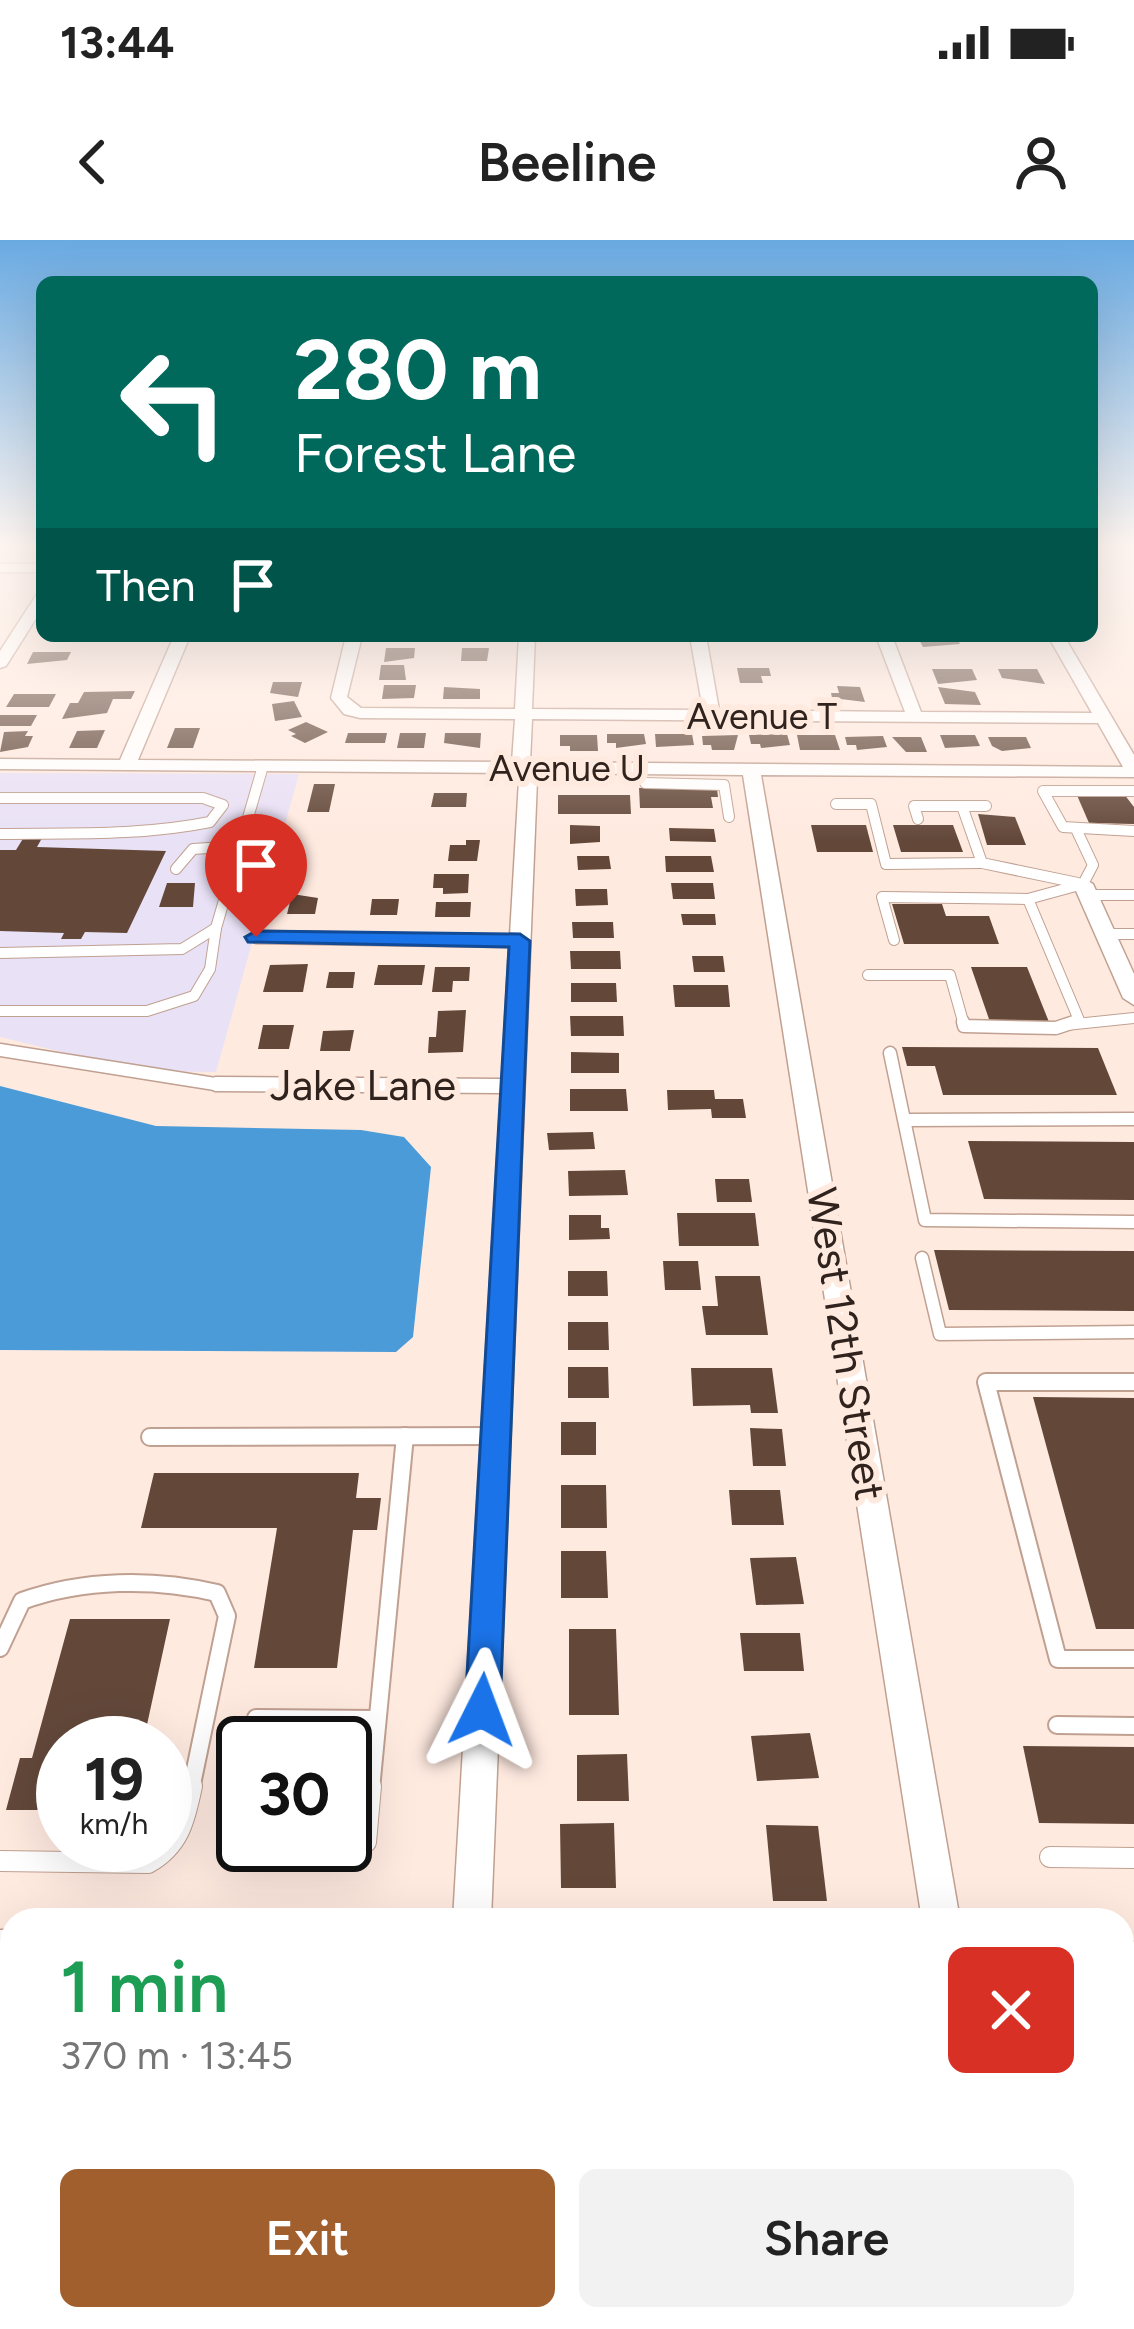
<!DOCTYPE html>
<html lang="en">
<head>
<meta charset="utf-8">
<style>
  body { margin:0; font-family:Figtree,sans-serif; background:#f2f2f2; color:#222; height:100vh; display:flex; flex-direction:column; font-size:45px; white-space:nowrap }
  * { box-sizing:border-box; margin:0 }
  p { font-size:39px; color:#767676 }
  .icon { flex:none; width:66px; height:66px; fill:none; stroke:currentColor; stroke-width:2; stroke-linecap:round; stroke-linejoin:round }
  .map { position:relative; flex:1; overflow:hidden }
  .sheet { position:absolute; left:0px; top:1668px; width:1134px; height:423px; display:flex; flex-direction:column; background:#fff; border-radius:36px 36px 0 0; box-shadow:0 12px 48px #0002 }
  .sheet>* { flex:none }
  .top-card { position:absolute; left:36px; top:36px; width:1062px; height:366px; border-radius:18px; box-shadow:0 12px 48px #0002; background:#00695c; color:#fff; overflow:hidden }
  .speed { position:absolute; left:36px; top:1476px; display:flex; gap:24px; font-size:60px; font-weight:700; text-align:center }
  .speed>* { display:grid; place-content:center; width:156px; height:156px; border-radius:50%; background:#fff; box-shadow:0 12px 48px #0002; line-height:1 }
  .speed small { font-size:30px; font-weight:400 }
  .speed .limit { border:6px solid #111; border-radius:18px; background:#fff; color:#111 }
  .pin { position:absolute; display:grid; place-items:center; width:102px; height:102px; color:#fff; margin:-123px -51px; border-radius:50% 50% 50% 0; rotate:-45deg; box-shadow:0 0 12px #0007 }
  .pin .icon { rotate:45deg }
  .me { position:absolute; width:132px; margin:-66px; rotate:3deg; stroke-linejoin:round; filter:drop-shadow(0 0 9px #0008) }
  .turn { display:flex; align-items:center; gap:42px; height:252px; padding:0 60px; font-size:54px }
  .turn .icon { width:156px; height:156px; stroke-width:2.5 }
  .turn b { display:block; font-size:84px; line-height:102px }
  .then { display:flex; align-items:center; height:114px; padding:0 60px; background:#0003; gap:24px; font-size:45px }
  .round { display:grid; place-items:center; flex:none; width:126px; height:126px; border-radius:18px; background:#f2f2f2 }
  .head { display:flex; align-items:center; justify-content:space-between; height:204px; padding:0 60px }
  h1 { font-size:72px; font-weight:600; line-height:90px; color:#1e9e55 }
  .cta { display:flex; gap:24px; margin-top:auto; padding:24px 60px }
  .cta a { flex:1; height:138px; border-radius:18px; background:#a25f2e; color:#fff; font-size:48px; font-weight:600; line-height:138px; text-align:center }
  .cta a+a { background:#f2f2f2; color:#222 }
  .status { display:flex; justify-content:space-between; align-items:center; height:84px; padding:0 60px; background:#fff; direction:ltr }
  .status svg { height:33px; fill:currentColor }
  header { display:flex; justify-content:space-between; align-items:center; height:156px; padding:0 60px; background:#fff; font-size:54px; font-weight:600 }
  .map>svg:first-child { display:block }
</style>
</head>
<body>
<div class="status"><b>13:44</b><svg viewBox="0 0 49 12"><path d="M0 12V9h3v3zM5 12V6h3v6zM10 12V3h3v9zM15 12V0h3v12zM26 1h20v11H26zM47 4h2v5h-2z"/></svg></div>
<header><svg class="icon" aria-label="back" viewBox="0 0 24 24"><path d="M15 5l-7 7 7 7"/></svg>Beeline<svg class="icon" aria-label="person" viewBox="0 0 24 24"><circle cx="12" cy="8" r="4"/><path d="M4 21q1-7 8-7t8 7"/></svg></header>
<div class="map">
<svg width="1134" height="2089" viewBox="0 0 1134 2089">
  <rect width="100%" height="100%" fill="#ffeae0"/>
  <path fill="#e9e1f6" d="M 0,533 L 299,534 L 216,832 L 141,831 L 0,797 Z"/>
  <path fill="#4b9bd8" d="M 0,846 L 156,886 L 361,890 L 404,897 L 431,927 L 413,1097 L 396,1112 L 0,1110 Z"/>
  <g fill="#63483a">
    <path d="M 917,396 L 956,396 L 960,404 L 923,407 Z"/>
    <path d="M 386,408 L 415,408 L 414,418 L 384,422 Z"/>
    <path d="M 462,408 L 489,408 L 487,421 L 461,421 Z"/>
    <path d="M 33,412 L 71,412 L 67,420 L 27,424 Z"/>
    <path d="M 381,425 L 404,425 L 406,440 L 379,440 Z"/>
    <path d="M 737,428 L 769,428 L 771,436 L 761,436 L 763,443 L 740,443 Z"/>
    <path d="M 932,429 L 972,429 L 977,440 L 938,444 Z"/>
    <path d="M 998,429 L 1037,429 L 1045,444 L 1002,438 Z"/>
    <path d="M 273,442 L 302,442 L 298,457 L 270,453 Z"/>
    <path d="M 384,445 L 416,445 L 414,458 L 382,459 Z"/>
    <path d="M 837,446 L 860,447 L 865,462 L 832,458 L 831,453 L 839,453 Z"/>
    <path d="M 444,447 L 480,449 L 480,459 L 443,459 Z"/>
    <path d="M 938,447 L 975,452 L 981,465 L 945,464 Z"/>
    <path d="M 135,451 L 131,459 L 113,459 L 107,473 L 62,479 L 70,463 L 78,463 L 84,452 Z"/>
    <path d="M 14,454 L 56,454 L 49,467 L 6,467 Z"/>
    <path d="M 294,461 L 302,477 L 275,481 L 272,464 Z"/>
    <path d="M 0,475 L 37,475 L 31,486 L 0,486 Z"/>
    <path d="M 306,482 L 328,492 L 305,503 L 291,496 L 296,494 L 288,490 Z"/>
    <path d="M 175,488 L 200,488 L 193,508 L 167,508 Z"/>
    <path d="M 105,490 L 97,508 L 69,508 L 77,491 Z"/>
    <path d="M 28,491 L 25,496 L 33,496 L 28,507 L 0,512 L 4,492 Z"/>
    <path d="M 348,493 L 387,493 L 385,503 L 345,503 Z"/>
    <path d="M 400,493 L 426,493 L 424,508 L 397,508 Z"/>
    <path d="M 445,493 L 481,493 L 480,508 L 444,503 Z"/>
    <path d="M 607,494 L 644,494 L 646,504 L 616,508 L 616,503 L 607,503 Z"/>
    <path d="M 655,494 L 692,494 L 694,505 L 656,507 Z"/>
    <path d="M 787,494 L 790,505 L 761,508 L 760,504 L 751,504 L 749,495 Z"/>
    <path d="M 560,495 L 597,495 L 598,511 L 570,511 L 570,506 L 560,506 Z"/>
    <path d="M 738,495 L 734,510 L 712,510 L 711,505 L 703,505 L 702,496 Z"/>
    <path d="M 797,495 L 835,495 L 840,510 L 800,510 Z"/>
    <path d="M 940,495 L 975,495 L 980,506 L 945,508 Z"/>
    <path d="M 883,496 L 887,507 L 857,510 L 856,505 L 847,505 L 845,497 Z"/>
    <path d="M 892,497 L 921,497 L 927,512 L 906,512 Z"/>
    <path d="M 988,497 L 1026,497 L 1031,508 L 1002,511 L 992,506 Z"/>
    <path d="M 314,544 L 335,544 L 329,572 L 307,572 Z"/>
    <path d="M 639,548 L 717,549 L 718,557 L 711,557 L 713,568 L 640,568 Z"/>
    <path d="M 434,553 L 467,553 L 466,567 L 431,567 Z"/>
    <path d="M 1076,553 L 1124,554 L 1134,567 L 1134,584 L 1089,583 Z"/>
    <path d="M 558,555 L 630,555 L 631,574 L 558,574 Z"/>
    <path d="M 978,574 L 1015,577 L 1026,605 L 987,605 Z"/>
    <path d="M 570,585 L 600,586 L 600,602 L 570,604 Z"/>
    <path d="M 811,585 L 866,585 L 873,612 L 817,612 Z"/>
    <path d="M 893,585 L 953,585 L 963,612 L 901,612 Z"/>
    <path d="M 669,588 L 714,589 L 716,602 L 670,601 Z"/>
    <path d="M 24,597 L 42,598 L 37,607 L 166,611 L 127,693 L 85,692 L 81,699 L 61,699 L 64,693 L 0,691 L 0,610 L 16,610 Z"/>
    <path d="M 466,600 L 480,600 L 477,621 L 448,621 L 450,605 L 466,605 Z"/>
    <path d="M 577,616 L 609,616 L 611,629 L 578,630 Z"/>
    <path d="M 665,616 L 711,616 L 714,632 L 666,632 Z"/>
    <path d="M 434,634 L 469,634 L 468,653 L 443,654 L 443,648 L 433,648 Z"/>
    <path d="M 167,643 L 195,643 L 193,667 L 159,667 Z"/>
    <path d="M 671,643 L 713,643 L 715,659 L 673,659 Z"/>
    <path d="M 575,649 L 607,649 L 608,665 L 576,666 Z"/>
    <path d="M 292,654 L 318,658 L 315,674 L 287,674 Z"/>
    <path d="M 372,659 L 399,659 L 397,675 L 370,675 Z"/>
    <path d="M 436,662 L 471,662 L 470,677 L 435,677 Z"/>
    <path d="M 892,664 L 942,664 L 946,676 L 989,676 L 999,704 L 904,704 Z"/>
    <path d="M 681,674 L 715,674 L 716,685 L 683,685 Z"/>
    <path d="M 572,682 L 613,682 L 614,698 L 573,698 Z"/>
    <path d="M 570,711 L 620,711 L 621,729 L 571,729 Z"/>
    <path d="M 692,716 L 723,716 L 725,732 L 694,732 Z"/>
    <path d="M 308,724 L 303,752 L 263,752 L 270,725 Z"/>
    <path d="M 378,725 L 425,725 L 422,745 L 374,745 Z"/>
    <path d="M 435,727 L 470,727 L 469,741 L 453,741 L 452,752 L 432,752 Z"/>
    <path d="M 971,727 L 1027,727 L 1049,782 L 990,782 Z"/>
    <path d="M 329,732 L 355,732 L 353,748 L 326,748 Z"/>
    <path d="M 571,743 L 616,743 L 617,762 L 571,762 Z"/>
    <path d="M 673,745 L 728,745 L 730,767 L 675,767 Z"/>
    <path d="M 466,770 L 463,812 L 428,813 L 429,797 L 436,797 L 438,771 Z"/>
    <path d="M 570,776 L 623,776 L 624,796 L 571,796 Z"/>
    <path d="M 263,785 L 294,785 L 289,809 L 258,809 Z"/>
    <path d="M 354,790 L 350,811 L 320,811 L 323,791 Z"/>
    <path d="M 902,807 L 1098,808 L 1117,855 L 943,855 L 935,826 L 907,826 Z"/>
    <path d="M 571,812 L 619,813 L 619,833 L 571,833 Z"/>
    <path d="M 570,849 L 626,849 L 628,871 L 570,871 Z"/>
    <path d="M 667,850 L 714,850 L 715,859 L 743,859 L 746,878 L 712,878 L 711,869 L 668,870 Z"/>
    <path d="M 593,892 L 595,909 L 549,910 L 547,893 Z"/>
    <path d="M 968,901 L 1134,902 L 1134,960 L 984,959 Z"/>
    <path d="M 625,930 L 628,955 L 569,956 L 568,931 Z"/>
    <path d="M 715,939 L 749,939 L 752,962 L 717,962 Z"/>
    <path d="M 677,973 L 755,973 L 759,1006 L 679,1006 Z"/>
    <path d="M 569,975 L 601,975 L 601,988 L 609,988 L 610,999 L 569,1000 Z"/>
    <path d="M 934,1010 L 1134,1011 L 1134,1071 L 949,1070 Z"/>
    <path d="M 663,1021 L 698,1021 L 701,1050 L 665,1050 Z"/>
    <path d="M 568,1031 L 607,1031 L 608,1056 L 568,1056 Z"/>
    <path d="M 715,1036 L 760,1036 L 768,1095 L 706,1095 L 702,1066 L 718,1066 Z"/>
    <path d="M 568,1082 L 608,1082 L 609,1110 L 568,1110 Z"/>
    <path d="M 568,1127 L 608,1127 L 609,1158 L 568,1158 Z"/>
    <path d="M 691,1128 L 772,1128 L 778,1173 L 751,1173 L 750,1165 L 693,1166 Z"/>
    <path d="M 1033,1157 L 1134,1158 L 1134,1389 L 1096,1389 Z"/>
    <rect x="561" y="1182" width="35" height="33"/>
    <path d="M 750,1188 L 782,1189 L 786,1226 L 753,1226 Z"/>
    <path d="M 154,1233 L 359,1233 L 356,1258 L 381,1258 L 377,1290 L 353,1290 L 337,1428 L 254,1428 L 277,1288 L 141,1288 Z"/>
    <path d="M 561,1245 L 606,1245 L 607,1288 L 561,1288 Z"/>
    <path d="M 729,1250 L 780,1250 L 784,1285 L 732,1285 Z"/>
    <path d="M 561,1311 L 606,1311 L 608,1358 L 561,1358 Z"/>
    <path d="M 796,1317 L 804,1364 L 756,1365 L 750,1318 Z"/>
    <path d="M 70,1379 L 170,1379 L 143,1503 L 63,1503 L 63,1570 L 6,1570 L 20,1518 L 32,1518 Z"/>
    <path d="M 569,1389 L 616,1389 L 619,1475 L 569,1475 Z"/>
    <path d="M 740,1393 L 800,1393 L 804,1431 L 744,1431 Z"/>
    <path d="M 810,1493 L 819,1538 L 757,1541 L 751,1496 Z"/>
    <path d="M 1023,1506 L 1134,1507 L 1134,1584 L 1039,1583 Z"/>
    <path d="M 627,1514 L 629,1561 L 577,1561 L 577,1515 Z"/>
    <path d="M 614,1583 L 616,1648 L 561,1648 L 560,1584 Z"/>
    <path d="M 766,1585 L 818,1586 L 827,1661 L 773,1661 Z"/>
    <path d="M 1122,1939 L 1134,1939 L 1134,2089 L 1095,2089 L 1093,2079 L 1122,2079 Z"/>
    <path d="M 28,2079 L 118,2079 L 116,2089 L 26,2089 Z"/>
    <path d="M 266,2079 L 352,2079 L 351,2089 L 264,2089 Z"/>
    <rect x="560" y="2079" width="82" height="10"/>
    <path d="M 820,2079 L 888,2079 L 890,2089 L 820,2089 Z"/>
  </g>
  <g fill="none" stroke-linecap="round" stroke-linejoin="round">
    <defs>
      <g id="service-far3">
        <path d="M 645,543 L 724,545 L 729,577"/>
        <path d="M 1134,551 L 1043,551 L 1063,587 L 1134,591"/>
        <path d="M 0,558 L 203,558 L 223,565 L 210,582 C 141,596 70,593 0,594"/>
        <path d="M 836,564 L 871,564 L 886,624 L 982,623"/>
        <path d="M 962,566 L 982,623 L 1078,643"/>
        <path d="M 918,579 L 914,566 L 986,566"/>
        <path d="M 1077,591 L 1093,625 L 1083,644 L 1028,659 L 1079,780"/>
        <path d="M 176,629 L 193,609 L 240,606"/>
        <path d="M 1088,655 L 1134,655"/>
        <path d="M 1105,694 L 1134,694"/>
        <path d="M 894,700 L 882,657 L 1028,659"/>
        <path d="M 0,713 L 182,709 L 216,688"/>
        <path d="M 868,735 L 950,735 L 964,785"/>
        <path d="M 0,771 L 147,771 L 194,756 L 210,729 L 216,688 L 263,526"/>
        <path d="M 1066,785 L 1134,778"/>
      </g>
      <g id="service-far2">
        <path d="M 963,782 L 964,786 L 1056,788 L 1074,782"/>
        <path d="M 0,810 L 215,844"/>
        <path d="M 890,813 L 925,980 L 1134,982"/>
        <path d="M 905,880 L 1134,879"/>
        <path d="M 922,1018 L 940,1094 L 1134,1092"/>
      </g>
      <g id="service-far1">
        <path d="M 1134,1142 L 986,1142 L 1058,1419 L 1134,1419"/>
        <path d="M 150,1197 L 495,1196"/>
        <path d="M 0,1408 L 22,1361 C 83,1339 154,1338 217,1353 L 227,1376 L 191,1549"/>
        <path d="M 256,1478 L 377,1479"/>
        <path d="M 1057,1485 L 1134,1486"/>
        <path d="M 371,1549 L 405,1196"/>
      </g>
      <g id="service">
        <path d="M 345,1603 L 366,1602 L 371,1546"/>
        <path d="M 233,1605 L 243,1605"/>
        <path d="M 1050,1617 L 1134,1618"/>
        <path d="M 0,1621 L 148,1623 C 179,1606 185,1580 192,1546"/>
      </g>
      <g id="minor">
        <rect x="0" y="324" width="42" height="8"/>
        <path d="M 42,353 L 42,369 L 6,426 L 0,428 L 0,411 L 37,354 Z"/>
        <path d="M 174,396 L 190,396 L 138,520 L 512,522 L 515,479 L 360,478 L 344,474 L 331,458 L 346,396 L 362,396 L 347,457 L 361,468 L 515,469 L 519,396 L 535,396 L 532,469 L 703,470 L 690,396 L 706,396 L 719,470 L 905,472 L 876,396 L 892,396 L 921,472 L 1092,473 L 1048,396 L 1064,396 L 1134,515 L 1134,537 L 761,535 L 960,1680 L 922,1680 L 743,535 L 533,533 L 537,540 L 491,1680 L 453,1680 L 501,853 L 215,851 L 203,844 L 215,837 L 502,839 L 509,707 L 256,703 L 246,697 L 256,691 L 510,695 L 519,540 L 515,533 L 0,529 L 0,519 L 120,520 ZM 532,479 L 1098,483 L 1123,527 L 530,522 Z"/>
        <path d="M 1083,638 L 1093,644 L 1134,734 L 1134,765 L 1123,758 L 1073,644 Z"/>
        <path d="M 163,2079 L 209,2079 L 208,2089 L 162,2089 Z"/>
        <rect x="429" y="2079" width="46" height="10"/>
        <path d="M 986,2079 L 1032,2079 L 1034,2089 L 988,2089 Z"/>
      </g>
      <g id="tertiary">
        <rect x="0" y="1690" width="12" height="52"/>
        <rect x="1122" y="1702" width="12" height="52"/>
        <rect x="0" y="1778" width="12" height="54"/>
        <rect x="1122" y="1789" width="12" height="54"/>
      </g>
    </defs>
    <use href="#service-far3" stroke="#c0a091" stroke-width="12"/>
    <use href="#service-far2" stroke="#c0a091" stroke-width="15"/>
    <use href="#service-far1" stroke="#c0a091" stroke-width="20"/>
    <use href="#service" stroke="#c0a091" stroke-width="22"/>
    <use href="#minor" stroke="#c0a091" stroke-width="3"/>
    <use href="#tertiary" stroke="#c0a091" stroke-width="3"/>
    <use href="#service-far3" stroke="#fff" stroke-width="10"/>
    <use href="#service-far2" stroke="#fff" stroke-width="12"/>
    <use href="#service-far1" stroke="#fff" stroke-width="16"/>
    <use href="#service" stroke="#fff" stroke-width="20"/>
    <use href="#minor" fill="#fff" fill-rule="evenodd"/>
    <use href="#tertiary" fill="#fff" fill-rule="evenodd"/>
  </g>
  <linearGradient id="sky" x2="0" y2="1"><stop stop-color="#69aae2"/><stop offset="0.51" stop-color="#fff6f1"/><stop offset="1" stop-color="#fff6f1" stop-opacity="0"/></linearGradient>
  <rect width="1134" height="600" fill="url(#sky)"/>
  <path fill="#1a73e8" stroke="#114b97" stroke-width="3" d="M 256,691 L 520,694 L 530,701 L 500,1470 L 494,1481 L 482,1485 L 470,1481 L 465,1470 L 509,707 L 248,702 L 245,697 Z"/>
  <g text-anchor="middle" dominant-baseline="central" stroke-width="12" stroke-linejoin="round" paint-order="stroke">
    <g font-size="36" fill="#30231d" stroke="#ffeae0">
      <text x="762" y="476">Avenue T</text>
      <text x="567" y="528">Avenue U</text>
    </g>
    <g font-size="42" fill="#30231d" stroke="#ffeae0">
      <text x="363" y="845">Jake Lane</text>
      <text transform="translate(846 1104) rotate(81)">West 12th Street</text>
    </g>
  </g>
</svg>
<div class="speed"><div>19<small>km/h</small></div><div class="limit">30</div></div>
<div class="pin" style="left:256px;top:697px;background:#d93025"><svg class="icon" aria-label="arrive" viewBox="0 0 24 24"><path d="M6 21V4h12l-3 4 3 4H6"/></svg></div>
<svg class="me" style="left:482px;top:1470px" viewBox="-20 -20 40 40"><path d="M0-17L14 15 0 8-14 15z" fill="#1a73e8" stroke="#fff" stroke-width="4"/></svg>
<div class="top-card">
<div class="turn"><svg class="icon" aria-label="left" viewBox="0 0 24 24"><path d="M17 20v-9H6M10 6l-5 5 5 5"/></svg><div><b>280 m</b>Forest Lane</div></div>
<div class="then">Then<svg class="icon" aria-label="arrive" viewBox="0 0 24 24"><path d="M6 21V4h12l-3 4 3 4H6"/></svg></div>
</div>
<section class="sheet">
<div class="head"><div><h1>1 min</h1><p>370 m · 13:45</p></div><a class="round" style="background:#d93025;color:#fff"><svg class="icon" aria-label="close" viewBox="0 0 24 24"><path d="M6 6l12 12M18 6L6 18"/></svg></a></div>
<div class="cta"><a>Exit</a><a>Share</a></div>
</section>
</div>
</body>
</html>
